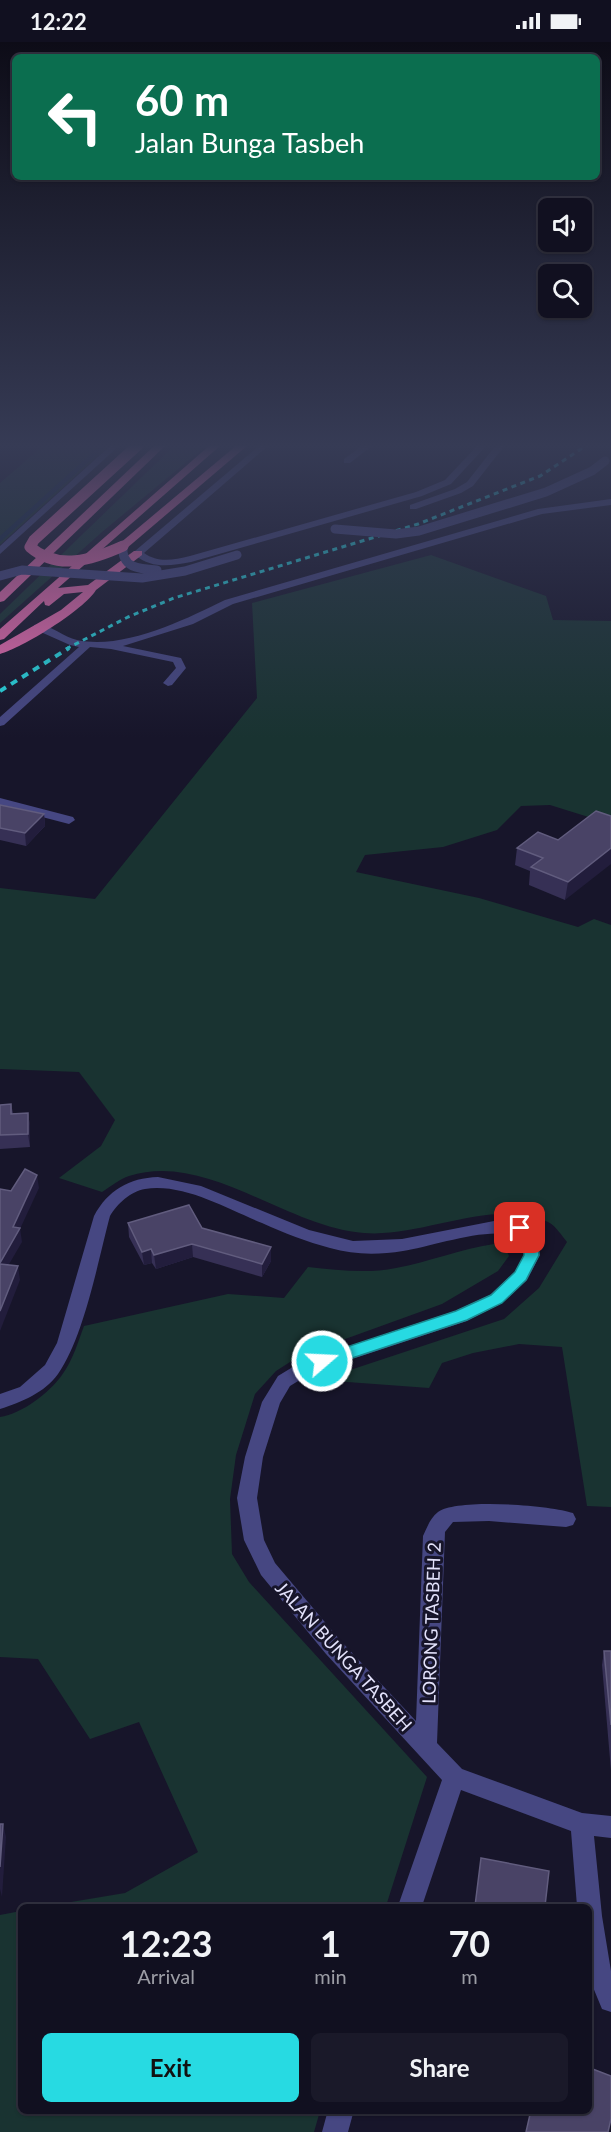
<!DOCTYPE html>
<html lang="en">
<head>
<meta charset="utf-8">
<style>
  body { margin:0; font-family:Lato,sans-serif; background:#1a1929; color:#f1f3f6; height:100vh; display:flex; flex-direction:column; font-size:22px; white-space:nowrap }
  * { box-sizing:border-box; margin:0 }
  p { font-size:20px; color:#9c9da5 }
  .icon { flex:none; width:33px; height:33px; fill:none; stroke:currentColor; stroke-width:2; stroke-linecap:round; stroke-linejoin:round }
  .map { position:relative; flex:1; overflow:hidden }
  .panel { position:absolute; left:18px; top:1862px; width:574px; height:210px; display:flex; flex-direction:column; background:#111020; border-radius:9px; box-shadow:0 2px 4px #0004,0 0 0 2px #30303e }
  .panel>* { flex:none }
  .hud { position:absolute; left:12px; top:12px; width:588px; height:126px; border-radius:9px; box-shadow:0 2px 4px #0004,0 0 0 2px #30303e; background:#0b6e4f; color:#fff; overflow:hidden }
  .fabs { position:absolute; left:538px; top:156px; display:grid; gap:12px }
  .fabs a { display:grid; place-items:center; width:54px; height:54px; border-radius:9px; background:#111020; box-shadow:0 2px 4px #0004,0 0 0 2px #30303e; font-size:30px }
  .pin { position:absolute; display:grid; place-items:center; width:51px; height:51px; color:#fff; margin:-26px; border-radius:12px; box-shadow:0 3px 9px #0006 }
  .me { position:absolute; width:66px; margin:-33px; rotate:71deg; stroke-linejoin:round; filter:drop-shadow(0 0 4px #0008) }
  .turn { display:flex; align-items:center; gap:21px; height:126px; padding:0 24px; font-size:27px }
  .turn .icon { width:78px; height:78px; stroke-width:2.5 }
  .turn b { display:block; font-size:42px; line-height:51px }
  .eta { display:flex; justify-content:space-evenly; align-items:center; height:102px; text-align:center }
  .eta b { font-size:36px; font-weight:700; line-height:42px }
  .primary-button { display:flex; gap:12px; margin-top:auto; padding:12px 24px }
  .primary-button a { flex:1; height:69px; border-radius:9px; background:#27dae2; color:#111; font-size:24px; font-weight:700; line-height:69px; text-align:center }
  .primary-button a+a { background:#1a1929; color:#f1f3f6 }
  .status { display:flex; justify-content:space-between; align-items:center; height:42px; padding:0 30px; background:#111020; direction:ltr }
  .status svg { height:16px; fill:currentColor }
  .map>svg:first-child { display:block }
</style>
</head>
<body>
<div class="status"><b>12:22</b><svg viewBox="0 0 49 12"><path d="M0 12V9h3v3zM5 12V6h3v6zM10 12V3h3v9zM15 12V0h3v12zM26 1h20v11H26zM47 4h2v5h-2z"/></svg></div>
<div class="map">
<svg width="611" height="2090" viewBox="0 0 611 2090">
  <rect width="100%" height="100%" fill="#17152a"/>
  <g fill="#193331">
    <path d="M 44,403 L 110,403 L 0,503 L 0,441 Z"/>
    <path d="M 175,403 L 207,403 L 102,490 L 0,581 L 0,572 Z"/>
    <path d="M 431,513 L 546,554 L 553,578 L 611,579 L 611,782 L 550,763 L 521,764 L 497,788 L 443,805 L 365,813 L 356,830 L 479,856 L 578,885 L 594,877 L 611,883 L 611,1465 L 587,1464 L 562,1305 L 519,1302 L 473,1311 L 442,1321 L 429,1346 L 320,1338 L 504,1277 L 539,1246 L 567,1200 C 562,1194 555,1183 548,1180 C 494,1155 422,1196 364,1191 C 285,1185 207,1109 129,1134 C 120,1137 110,1145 102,1150 L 59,1136 L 101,1104 L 115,1078 L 79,1030 L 0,1027 L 0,846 L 95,857 L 257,656 L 252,561 Z"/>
    <path d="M 494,1202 L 505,1205 L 509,1214 L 498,1229 L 442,1262 L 301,1313 L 276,1329 L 255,1352 L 236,1413 L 230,1457 L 232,1512 L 249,1540 L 427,1735 L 386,1864 L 47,1864 L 125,1851 L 198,1810 L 139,1680 L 90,1697 L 38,1617 L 0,1615 L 0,1375 C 22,1372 50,1350 62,1333 C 73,1318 78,1300 84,1284 L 228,1252 L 284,1256 L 308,1225 C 337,1228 367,1232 396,1226 C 429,1220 460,1207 494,1202 Z"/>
    <path d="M 21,1869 L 21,2068 L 320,2069 L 314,2090 L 0,2090 L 0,1873 Z"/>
  </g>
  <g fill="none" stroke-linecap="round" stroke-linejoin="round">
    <path stroke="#132845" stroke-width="4.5" d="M 0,497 L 104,403"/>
    <g fill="#464782" fill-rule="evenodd">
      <path d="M 111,403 L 120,403 L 0,512 L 0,504 Z"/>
      <path d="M 260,403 L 269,403 L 144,511 C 158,521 173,518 190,514 L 416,450 L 445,438 L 478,403 L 487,403 L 451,442 L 422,454 L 191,520 C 170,524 152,527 135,513 L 135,509 Z"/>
      <path d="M 363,403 L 373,403 L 350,421 L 344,421 L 344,417 Z"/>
      <path d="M 496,403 L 505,403 L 473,444 L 461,451 L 416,467 L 410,467 L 410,463 L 455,447 L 467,440 Z"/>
      <path d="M 611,457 L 611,463 L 542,472 L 233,562 L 193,582 L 123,604 L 181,616 L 186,626 L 172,643 L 168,644 L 163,641 L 176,626 L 173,620 L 111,607 L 90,605 L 4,683 L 0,684 L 0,675 L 79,605 L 70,603 L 34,587 L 34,583 C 49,581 63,595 77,598 C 124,608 184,578 225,558 L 538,467 Z"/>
      <path d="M 0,756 L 73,775 L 75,778 L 69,782 L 0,764 Z"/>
      <path d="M 158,1135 L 201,1144 L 309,1188 L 353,1199 L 402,1197 L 494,1179 L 516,1181 L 536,1191 L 540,1213 L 527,1238 L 502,1261 L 467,1279 L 313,1330 L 290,1344 L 280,1361 L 263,1415 L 257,1456 L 264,1498 L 275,1521 L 340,1598 L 416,1679 L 423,1494 C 427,1486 430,1476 438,1470 C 457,1456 550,1463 573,1471 L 576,1477 L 573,1483 L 566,1485 L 489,1479 L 453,1480 L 445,1490 L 437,1701 L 462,1727 L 582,1771 L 611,1774 L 611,1796 L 594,1794 L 602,1874 L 611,1929 L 611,1970 L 602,1967 L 590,1938 L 590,1864 L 577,1864 L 571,1789 L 461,1748 L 422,1864 L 398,1864 L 442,1738 L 326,1612 L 261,1533 L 244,1498 L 237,1456 L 245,1415 L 262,1360 L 278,1334 L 301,1320 L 455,1269 L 490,1253 L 515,1230 L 524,1213 L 522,1198 C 498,1180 433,1205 403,1209 C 378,1213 354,1213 330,1206 C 307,1200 284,1191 262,1181 C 227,1167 184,1141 145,1147 C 131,1149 117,1162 110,1174 C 98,1219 84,1295 58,1332 C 44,1351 22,1360 0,1367 L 0,1352 L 20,1345 L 45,1323 L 57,1301 L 94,1174 C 108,1148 129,1136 158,1135 Z"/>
      <path d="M 328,2068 L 354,2068 L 348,2090 L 322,2090 Z"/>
    </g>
    <g fill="#eb6cb0" fill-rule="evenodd">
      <path d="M 155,403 L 166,403 L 4,559 L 0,560 L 0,550 Z"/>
      <path d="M 210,403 L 221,403 L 58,546 L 88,543 L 134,509 L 142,509 L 142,513 L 96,548 C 84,568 22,606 0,612 L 0,603 L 61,568 L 83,550 L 64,552 L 49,564 L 45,563 L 44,559 L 4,597 L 0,598 L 0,587 Z"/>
      <path d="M 237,403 L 248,403 L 127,506 L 119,506 L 119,502 Z"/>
    </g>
    <path stroke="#27dae2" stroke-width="3" stroke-dasharray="5 4.5" stroke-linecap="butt" d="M 66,607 L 128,575 L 174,556 L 418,482 L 540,434 L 587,403"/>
    <path stroke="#27dae2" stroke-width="4" stroke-dasharray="7 6" stroke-linecap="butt" d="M 0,649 L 69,606"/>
    <g stroke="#464782" stroke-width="9">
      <path d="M 335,487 L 396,492 L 419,489 L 546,450 L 592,429 L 605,419"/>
      <path d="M 123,504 C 121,526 139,527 157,528"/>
      <path d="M 0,534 L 22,528 L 142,536 L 185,529 L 237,513"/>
    </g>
    <path stroke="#eb6cb0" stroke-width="11" d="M 123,504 C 92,518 58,529 30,505 L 34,498 L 138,403"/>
  </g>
  <g fill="#363055">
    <path d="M 0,763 L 44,772 L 45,784 L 26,804 L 0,798 Z"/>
    <path d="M 596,769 L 565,858 L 529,843 L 530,829 L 515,823 L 517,806 L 558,798 Z"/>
    <path d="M 11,1062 L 13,1071 L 28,1071 L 30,1084 L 30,1105 L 0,1107 L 0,1063 Z"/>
    <path d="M 128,1181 L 202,1186 L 271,1219 L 262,1235 L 193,1215 L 156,1227 L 152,1221 L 144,1223 L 129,1195 Z"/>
    <path d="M 604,1609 L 611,1609 L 611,1729 L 602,1623 Z"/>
  </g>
  <g fill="#221d3c">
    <path d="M 44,772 L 45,784 L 26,804 L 25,791 Z"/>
    <path d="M 611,806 L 611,822 L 565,858 L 568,840 Z"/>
    <path d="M 28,1071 L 30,1084 L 30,1105 L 28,1092 Z"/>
    <path d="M 37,1133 L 39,1146 L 20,1187 L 20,1186 L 22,1200 L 1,1236 L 0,1221 L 13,1185 Z"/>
    <path d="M 192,1202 L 193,1215 L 156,1227 L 154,1213 Z"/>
    <path d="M 271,1205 L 271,1219 L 262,1235 L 262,1222 Z"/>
    <path d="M 151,1207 L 152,1221 L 144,1223 L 142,1210 Z"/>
    <path d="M 18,1224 L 20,1238 L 0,1289 L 0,1269 Z"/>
    <path d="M 3,1782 L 6,1795 L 2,1855 L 0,1847 L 0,1825 Z"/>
  </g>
  <g fill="#494366" stroke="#615c7e" stroke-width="1.5">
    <path d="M 0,763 L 44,772 L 25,791 L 0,786 Z"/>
    <path d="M 596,769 L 611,774 L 611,806 L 568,840 L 531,825 L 543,816 L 517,806 L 538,790 L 558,798 Z"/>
    <path d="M 11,1062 L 11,1072 L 28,1071 L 28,1092 L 0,1093 L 0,1063 Z"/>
    <path d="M 25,1127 L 37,1133 L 13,1185 L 20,1186 L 0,1221 L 0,1147 L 11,1149 Z"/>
    <path d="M 189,1163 L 202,1186 L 271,1205 L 262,1222 L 192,1202 L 154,1213 L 151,1207 L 142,1210 L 128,1181 Z"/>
    <path d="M 0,1222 L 18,1224 L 0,1269 Z"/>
    <path d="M 604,1609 L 611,1609 L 611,1683 Z"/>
    <path d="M 0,1782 L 3,1782 L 0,1825 Z"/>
    <path d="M 481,1816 L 549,1829 L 545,1864 L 475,1864 Z"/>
    <path d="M 590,2026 L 611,2034 L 611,2077 L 608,2090 L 526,2090 L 531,2068 L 590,2068 Z"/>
  </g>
  <linearGradient id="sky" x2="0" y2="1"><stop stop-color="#0d0c17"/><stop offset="0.58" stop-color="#363b55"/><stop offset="1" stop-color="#363b55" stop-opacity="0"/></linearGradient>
  <rect width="611" height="696" fill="url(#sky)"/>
  <path fill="#27dae2" stroke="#198e93" stroke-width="1.5" d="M 520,1181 L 536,1191 L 539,1213 L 526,1238 L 502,1261 L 467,1278 L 322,1326 L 316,1324 L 314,1319 L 316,1315 L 456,1269 L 491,1253 L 515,1230 L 524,1213 L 523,1197 L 512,1186 Z"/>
  <g text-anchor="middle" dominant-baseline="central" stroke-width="6" stroke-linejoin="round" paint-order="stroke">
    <g font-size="18" fill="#e3e2fb" stroke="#17152a">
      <text transform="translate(431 1581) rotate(-88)">LORONG TASBEH 2</text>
      <text transform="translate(344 1614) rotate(48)">JALAN BUNGA TASBEH</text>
    </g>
  </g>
</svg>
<div class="fabs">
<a><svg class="icon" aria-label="sound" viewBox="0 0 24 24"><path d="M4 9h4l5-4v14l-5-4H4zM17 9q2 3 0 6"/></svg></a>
<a><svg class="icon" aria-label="search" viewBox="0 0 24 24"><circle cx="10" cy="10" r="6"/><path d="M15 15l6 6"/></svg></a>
</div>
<div class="pin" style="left:520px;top:1186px;background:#d93025"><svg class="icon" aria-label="arrive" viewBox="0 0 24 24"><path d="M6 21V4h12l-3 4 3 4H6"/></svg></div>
<svg class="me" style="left:322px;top:1319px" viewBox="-20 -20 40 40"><circle r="17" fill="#27dae2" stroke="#fff" stroke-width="3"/><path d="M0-11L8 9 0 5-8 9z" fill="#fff"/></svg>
<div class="hud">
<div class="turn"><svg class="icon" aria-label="left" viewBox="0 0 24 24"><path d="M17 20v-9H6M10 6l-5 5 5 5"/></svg><div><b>60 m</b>Jalan Bunga Tasbeh</div></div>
</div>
<section class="panel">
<div class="eta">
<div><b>12:23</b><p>Arrival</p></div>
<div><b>1</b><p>min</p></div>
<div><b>70</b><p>m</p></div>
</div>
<div class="primary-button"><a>Exit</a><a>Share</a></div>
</section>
</div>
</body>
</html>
